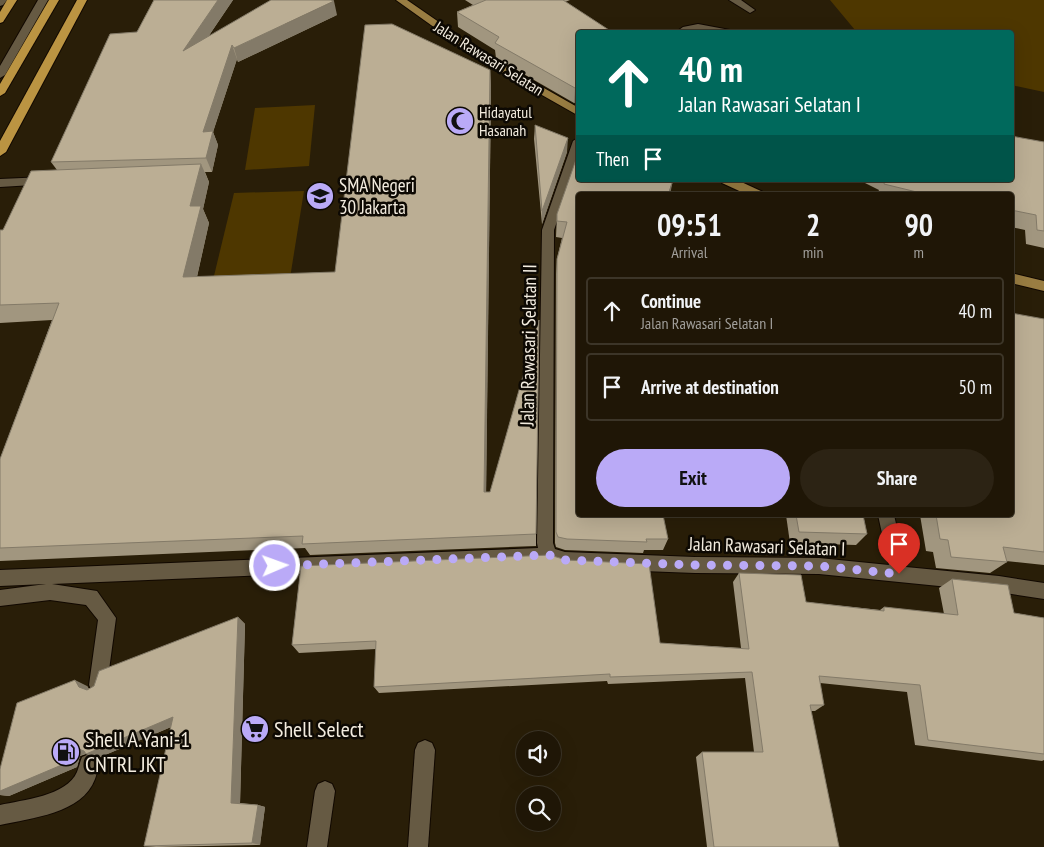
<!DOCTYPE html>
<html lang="en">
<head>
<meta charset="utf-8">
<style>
  body { margin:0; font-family:"PT Sans Narrow",sans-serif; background:#2c2314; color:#f1f3f6; height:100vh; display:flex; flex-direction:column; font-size:19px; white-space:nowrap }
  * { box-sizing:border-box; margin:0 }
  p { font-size:16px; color:#a19f9b }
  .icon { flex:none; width:28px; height:28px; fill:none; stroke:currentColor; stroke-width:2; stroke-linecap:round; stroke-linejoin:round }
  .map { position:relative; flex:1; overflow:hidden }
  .panel { position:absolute; left:576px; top:192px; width:438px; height:325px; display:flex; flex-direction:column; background:#1f1606; border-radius:5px; box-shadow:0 5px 20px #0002,0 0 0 1px #3c3528 }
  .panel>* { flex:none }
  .banner { position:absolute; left:576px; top:30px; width:438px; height:152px; border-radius:5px; box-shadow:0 5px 20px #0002,0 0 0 1px #3c3528; background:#00695c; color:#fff; overflow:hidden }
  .buttons { position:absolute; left:516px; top:731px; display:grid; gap:10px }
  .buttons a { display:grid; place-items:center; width:45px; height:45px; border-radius:50%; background:#1f1606; box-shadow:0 5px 20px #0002,0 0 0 1px #3c3528; font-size:25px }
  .pin { position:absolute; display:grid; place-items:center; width:42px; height:42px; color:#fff; margin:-51px -21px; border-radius:50% 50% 50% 0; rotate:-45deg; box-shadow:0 0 5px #0007 }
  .pin .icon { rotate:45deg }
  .me { position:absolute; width:55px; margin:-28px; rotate:88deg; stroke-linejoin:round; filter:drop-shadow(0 0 4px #0008) }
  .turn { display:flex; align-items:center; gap:18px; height:105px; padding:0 20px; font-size:22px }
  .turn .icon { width:65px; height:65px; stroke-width:2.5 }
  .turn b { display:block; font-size:35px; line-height:42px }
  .then { display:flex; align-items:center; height:48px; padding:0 20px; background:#0003; gap:10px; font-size:19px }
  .eta { display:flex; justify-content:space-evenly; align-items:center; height:85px; text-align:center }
  .eta b { font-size:30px; font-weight:600; line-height:35px }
  .cta { display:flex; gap:10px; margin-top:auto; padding:10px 20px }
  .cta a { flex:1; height:58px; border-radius:30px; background:#baaaf7; color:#111; font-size:20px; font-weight:600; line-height:58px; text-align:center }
  .cta a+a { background:#2c2314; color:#f1f3f6 }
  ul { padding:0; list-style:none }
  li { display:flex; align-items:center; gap:15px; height:68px; margin:0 10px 8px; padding:0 10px; border:2px solid #3c3528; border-radius:5px }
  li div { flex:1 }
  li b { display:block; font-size:19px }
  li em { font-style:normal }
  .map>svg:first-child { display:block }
</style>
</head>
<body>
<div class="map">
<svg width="1044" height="847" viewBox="0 0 1044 847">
  <rect width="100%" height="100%" fill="#291e08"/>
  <g fill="#4e3700">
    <path d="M 830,0 L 1044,0 L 1044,92 L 1011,85 L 1011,32 L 860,32 L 855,30 Z"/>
    <path d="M 315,105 L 309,166 L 245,170 L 255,108 Z"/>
    <path d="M 304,191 L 290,278 L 213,280 L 234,193 Z"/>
  </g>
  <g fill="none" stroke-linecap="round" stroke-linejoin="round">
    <defs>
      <g id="minor">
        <path d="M 0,0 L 7,0 L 3,5 L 0,6 Z"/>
        <path d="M 38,0 L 48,0 L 5,75 L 0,78 L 0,66 Z"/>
        <path d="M 729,0 L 741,0 L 755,10 L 750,13 Z"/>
        <path d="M 698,24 L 730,30 L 731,32 L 698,30 L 676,32 L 683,27 Z"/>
        <path d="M 579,137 L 579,158 L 554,230 L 553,543 L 555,549 L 565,552 L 695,557 L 819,558 L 889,565 L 878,515 L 894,515 L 906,567 L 999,576 L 1044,583 L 1044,599 L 999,592 L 819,574 L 695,573 L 565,568 L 549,563 L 52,584 L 97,591 L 116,618 L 107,685 L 104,691 L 98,694 L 92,691 L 89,685 L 98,620 L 86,605 L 50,600 L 0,606 L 0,590 L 46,584 L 0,586 L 0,570 L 538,548 L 537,543 L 542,230 L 573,141 Z"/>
        <path d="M 45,177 L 49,178 L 51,181 L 49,184 L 0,187 L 0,179 Z"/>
        <path d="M 425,740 L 432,743 L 435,750 L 428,847 L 408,847 L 415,750 L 418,743 Z"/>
        <path d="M 89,754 L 96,757 C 99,765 98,771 95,779 C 82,814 31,818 0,825 L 0,805 C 22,800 67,796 77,772 C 79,767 80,762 82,757 Z"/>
        <path d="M 325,781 L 332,784 L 335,791 L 327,847 L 307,847 L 315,791 L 318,784 Z"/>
      </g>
      <g id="major">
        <path d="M 396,0 L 407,0 L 488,56 L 579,108 L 579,116 L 480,60 Z"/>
        <path d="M 720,180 L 737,180 L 763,192 L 765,195 L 748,195 L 722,183 Z"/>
        <path d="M 1011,273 L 1044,281 L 1044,291 L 1011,283 Z"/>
      </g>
      <g id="highway">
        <path d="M 7,0 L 17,0 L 3,22 L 0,23 L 0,12 Z"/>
        <path d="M 49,0 L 59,0 L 5,93 L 0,96 L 0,84 Z"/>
        <path d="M 77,0 L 87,0 L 6,152 L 0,156 L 0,141 Z"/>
      </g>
    </defs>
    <use href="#minor" stroke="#110800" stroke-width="2"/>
    <use href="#major" stroke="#110800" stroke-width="2"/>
    <use href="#highway" stroke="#110800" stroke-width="2"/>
    <use href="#minor" fill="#665a43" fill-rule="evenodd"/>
    <use href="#major" fill="#997d42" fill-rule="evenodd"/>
    <use href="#highway" fill="#bb9442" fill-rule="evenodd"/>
  </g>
  <g fill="#a1967f">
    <path d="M 154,0 L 233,0 L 208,37 L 337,15 L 238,62 L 237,59 L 213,132 L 218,145 L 212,172 L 205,172 L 209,182 L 203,209 L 209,223 L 197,277 L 335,272 L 490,70 L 491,88 L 486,492 L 536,534 L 536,546 L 310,555 L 305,548 L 0,561 L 0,459 L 52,320 L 0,323 L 0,231 L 3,230 L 57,170 L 51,162 L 137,32 Z"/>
    <path d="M 465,0 L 570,0 L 565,2 L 579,32 L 579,100 L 574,103 L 496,58 L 495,50 L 458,27 L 457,12 L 473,5 Z"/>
    <path d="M 535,125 L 567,152 L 542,224 L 534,139 Z"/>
    <path d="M 1044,142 L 1044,248 L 1026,244 L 1025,230 L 1011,227 L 1011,195 L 877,195 L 879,190 L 859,180 L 1011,180 Z"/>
    <path d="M 579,195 L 668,539 L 663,550 L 644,550 L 643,553 L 565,550 L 556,547 L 555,543 L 556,274 L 557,259 L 562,238 L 556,237 L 557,214 Z"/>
    <path d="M 1044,319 L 1044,565 L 1006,561 L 1007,562 L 990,573 L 936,568 L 933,552 L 926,551 L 920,515 L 1011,515 Z"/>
    <path d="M 786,515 L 863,515 L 867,534 L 856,545 L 790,543 Z"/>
    <path d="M 301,566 L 660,643 L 741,648 L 733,582 L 739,573 L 806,602 L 880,610 L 884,607 L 944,614 L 939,588 L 952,579 L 1014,613 L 1044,618 L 1044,760 L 1042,761 L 915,745 L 907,692 L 820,683 L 824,705 L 815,711 L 811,711 L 839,847 L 707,847 L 696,757 L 702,752 L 754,752 L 745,678 L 608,684 L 607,681 L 379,693 L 374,687 L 376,649 L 299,653 L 292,645 Z"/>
    <path d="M 238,617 L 245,624 L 240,803 L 258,805 L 265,807 L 260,845 L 156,847 L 144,846 L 171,727 L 98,758 L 86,754 L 80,756 L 77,767 L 9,796 L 0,795 L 0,791 L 87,686 L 89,689 Z"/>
  </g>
  <g fill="#837a68">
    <path d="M 218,0 L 233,0 L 189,65 L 183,51 Z"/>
    <path d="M 334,1 L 337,15 L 238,62 L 234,48 Z"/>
    <path d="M 232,45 L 237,59 L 213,132 L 218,145 L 212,172 L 206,158 L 203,132 Z"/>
    <path d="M 490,70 L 491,88 L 486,505 L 484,492 Z"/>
    <path d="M 579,85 L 579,100 L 574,103 L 575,88 Z"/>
    <path d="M 568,138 L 567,152 L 542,224 L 542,211 Z"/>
    <path d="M 201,164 L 209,182 L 203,209 L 209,223 L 193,294 L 183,277 L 190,206 Z"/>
    <path d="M 673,180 L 670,195 L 668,195 Z"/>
    <path d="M 238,617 L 245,624 L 240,805 L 231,803 Z"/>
    <path d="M 75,680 L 87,686 L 91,693 L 79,687 Z"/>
    <path d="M 173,717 L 183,722 L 98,758 L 86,754 Z"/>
    <path d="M 76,748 L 88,752 L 80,756 L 77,767 L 9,796 L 0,795 L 0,791 Z"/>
    <path d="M 258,805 L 265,807 L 260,845 L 252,843 Z"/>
  </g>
  <g fill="#bbae94" stroke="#837a68">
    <path d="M 154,0 L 218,0 L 183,51 L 271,0 L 331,0 L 334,1 L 234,48 L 232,45 L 203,132 L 213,131 L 206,158 L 51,162 L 110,34 L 137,32 Z"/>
    <path d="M 486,0 L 563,0 L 612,32 L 579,32 L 579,85 L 575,88 L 495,43 L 499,37 L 457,12 Z"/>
    <path d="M 392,24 L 490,70 L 484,492 L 490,492 L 539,320 L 536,534 L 302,544 L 303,536 L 0,548 L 0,459 L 59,303 L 0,305 L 0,230 L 3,230 L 31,171 L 201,164 L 190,206 L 201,206 L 183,277 L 335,272 L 365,25 Z"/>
    <path d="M 535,125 L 568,138 L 542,211 Z"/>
    <path d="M 1011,136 L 1044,142 L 1044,231 L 1037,230 L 1036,215 L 1011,210 L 1011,195 L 929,195 L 884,184 L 885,180 L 1011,180 Z"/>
    <path d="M 579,151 L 579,180 L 673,180 L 668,195 L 579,195 L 579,515 L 663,515 L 668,539 L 646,539 L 647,542 L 567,539 L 558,537 L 556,532 L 557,259 L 567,222 L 557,221 L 557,214 Z"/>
    <path d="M 1011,313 L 1044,319 L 1044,552 L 1003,547 L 1007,562 L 951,557 L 948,540 L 940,539 L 936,515 L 1011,515 Z"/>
    <path d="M 796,515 L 863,515 L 867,534 L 799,532 Z"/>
    <path d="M 550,555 L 566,560 L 649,564 L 660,643 L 749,649 L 739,573 L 801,575 L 806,602 L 884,611 L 884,607 L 958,615 L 952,579 L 1008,585 L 1014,613 L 1044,618 L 1044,754 L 928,740 L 920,685 L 819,676 L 824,705 L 810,705 L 839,847 L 714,847 L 702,752 L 763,752 L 752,672 L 610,677 L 610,674 L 374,687 L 376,641 L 292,645 L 301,566 Z"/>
    <path d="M 238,617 L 231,803 L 258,805 L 252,843 L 144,846 L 173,717 L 86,754 L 84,751 L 76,748 L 67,753 L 64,764 L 0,791 L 0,769 L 17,703 L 75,680 L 79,687 L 87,690 L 94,686 L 99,671 Z"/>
  </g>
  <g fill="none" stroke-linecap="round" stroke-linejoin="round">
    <path stroke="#baaaf7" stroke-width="9" stroke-dasharray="0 16.2" d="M 275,566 L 549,555 L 565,560 L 695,565 L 819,566 L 899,574"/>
  </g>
  <defs>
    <symbol id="mosque-disc" viewBox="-11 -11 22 22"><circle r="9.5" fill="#baaaf7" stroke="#0d0903"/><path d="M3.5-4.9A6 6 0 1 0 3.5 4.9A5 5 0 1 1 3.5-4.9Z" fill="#111"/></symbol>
    <symbol id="school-disc" viewBox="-11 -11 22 22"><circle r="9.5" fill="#baaaf7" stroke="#0d0903"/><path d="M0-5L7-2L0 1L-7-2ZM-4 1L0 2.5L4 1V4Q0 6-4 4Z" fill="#111"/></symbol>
    <symbol id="supermarket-disc" viewBox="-11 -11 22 22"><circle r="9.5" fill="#baaaf7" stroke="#0d0903"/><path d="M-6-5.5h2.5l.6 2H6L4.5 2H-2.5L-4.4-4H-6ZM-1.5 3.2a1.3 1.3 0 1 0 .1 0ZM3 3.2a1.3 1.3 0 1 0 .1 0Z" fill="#111"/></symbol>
    <symbol id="fuel-disc" viewBox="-11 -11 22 22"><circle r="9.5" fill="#baaaf7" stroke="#0d0903"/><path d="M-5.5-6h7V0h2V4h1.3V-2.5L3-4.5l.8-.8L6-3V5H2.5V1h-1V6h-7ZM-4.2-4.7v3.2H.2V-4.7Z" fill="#111"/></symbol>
  </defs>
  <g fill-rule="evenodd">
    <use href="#mosque-disc" x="444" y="105" width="32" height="32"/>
    <use href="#school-disc" x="304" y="180" width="32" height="32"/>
    <use href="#supermarket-disc" x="239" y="713" width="32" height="32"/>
    <use href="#fuel-disc" x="50" y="736" width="32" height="32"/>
  </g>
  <g text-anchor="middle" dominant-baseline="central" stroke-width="5" stroke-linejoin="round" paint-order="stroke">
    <g font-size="16" fill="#f3ecdf" stroke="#0d0903">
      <text transform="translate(489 58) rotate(32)">Jalan Rawasari Selatan</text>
    </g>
    <g font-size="16" fill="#f3ecdf" stroke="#0d0903" text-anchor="start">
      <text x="479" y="112">Hidayatul<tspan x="479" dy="18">Hasanah</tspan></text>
    </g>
    <g font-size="19" fill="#f3ecdf" stroke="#0d0903" text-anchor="start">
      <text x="339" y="185">SMA Negeri<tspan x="339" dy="22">30 Jakarta</tspan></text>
    </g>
    <g font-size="19" fill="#f3ecdf" stroke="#0d0903">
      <text transform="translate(528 345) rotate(-89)">Jalan Rawasari Selatan II</text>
      <text transform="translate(767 546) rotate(2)">Jalan Rawasari Selatan I</text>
    </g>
    <g font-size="22" fill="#f3ecdf" stroke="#0d0903" text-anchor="start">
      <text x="274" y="729">Shell Select</text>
      <text x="85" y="739">Shell A.Yani-1<tspan x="85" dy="25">CNTRL JKT</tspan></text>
    </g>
  </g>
</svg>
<div class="buttons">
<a><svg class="icon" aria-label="sound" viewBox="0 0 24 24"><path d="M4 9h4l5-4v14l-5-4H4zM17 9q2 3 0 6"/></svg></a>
<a><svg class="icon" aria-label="search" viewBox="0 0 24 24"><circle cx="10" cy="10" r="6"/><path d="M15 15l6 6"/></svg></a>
</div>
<div class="pin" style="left:899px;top:574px;background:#d93025"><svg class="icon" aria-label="arrive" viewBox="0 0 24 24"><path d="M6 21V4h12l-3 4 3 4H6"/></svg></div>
<svg class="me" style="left:275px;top:566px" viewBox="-20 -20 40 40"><circle r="17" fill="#baaaf7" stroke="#fff" stroke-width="3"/><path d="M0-11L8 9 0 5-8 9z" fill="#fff"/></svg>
<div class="banner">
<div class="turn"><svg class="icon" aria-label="ahead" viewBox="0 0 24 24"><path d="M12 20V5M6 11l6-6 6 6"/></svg><div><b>40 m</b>Jalan Rawasari Selatan I</div></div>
<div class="then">Then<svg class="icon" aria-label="arrive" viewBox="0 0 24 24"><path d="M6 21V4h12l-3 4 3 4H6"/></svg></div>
</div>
<section class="panel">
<div class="eta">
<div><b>09:51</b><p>Arrival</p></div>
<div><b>2</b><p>min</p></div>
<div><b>90</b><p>m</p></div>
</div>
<ul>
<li><svg class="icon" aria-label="ahead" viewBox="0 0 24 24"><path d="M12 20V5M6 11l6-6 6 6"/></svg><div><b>Continue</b><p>Jalan Rawasari Selatan I</p></div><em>40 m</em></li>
<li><svg class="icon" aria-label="arrive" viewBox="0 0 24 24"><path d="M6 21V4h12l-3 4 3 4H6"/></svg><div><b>Arrive at destination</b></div><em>50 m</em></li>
</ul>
<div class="cta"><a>Exit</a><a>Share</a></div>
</section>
</div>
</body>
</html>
